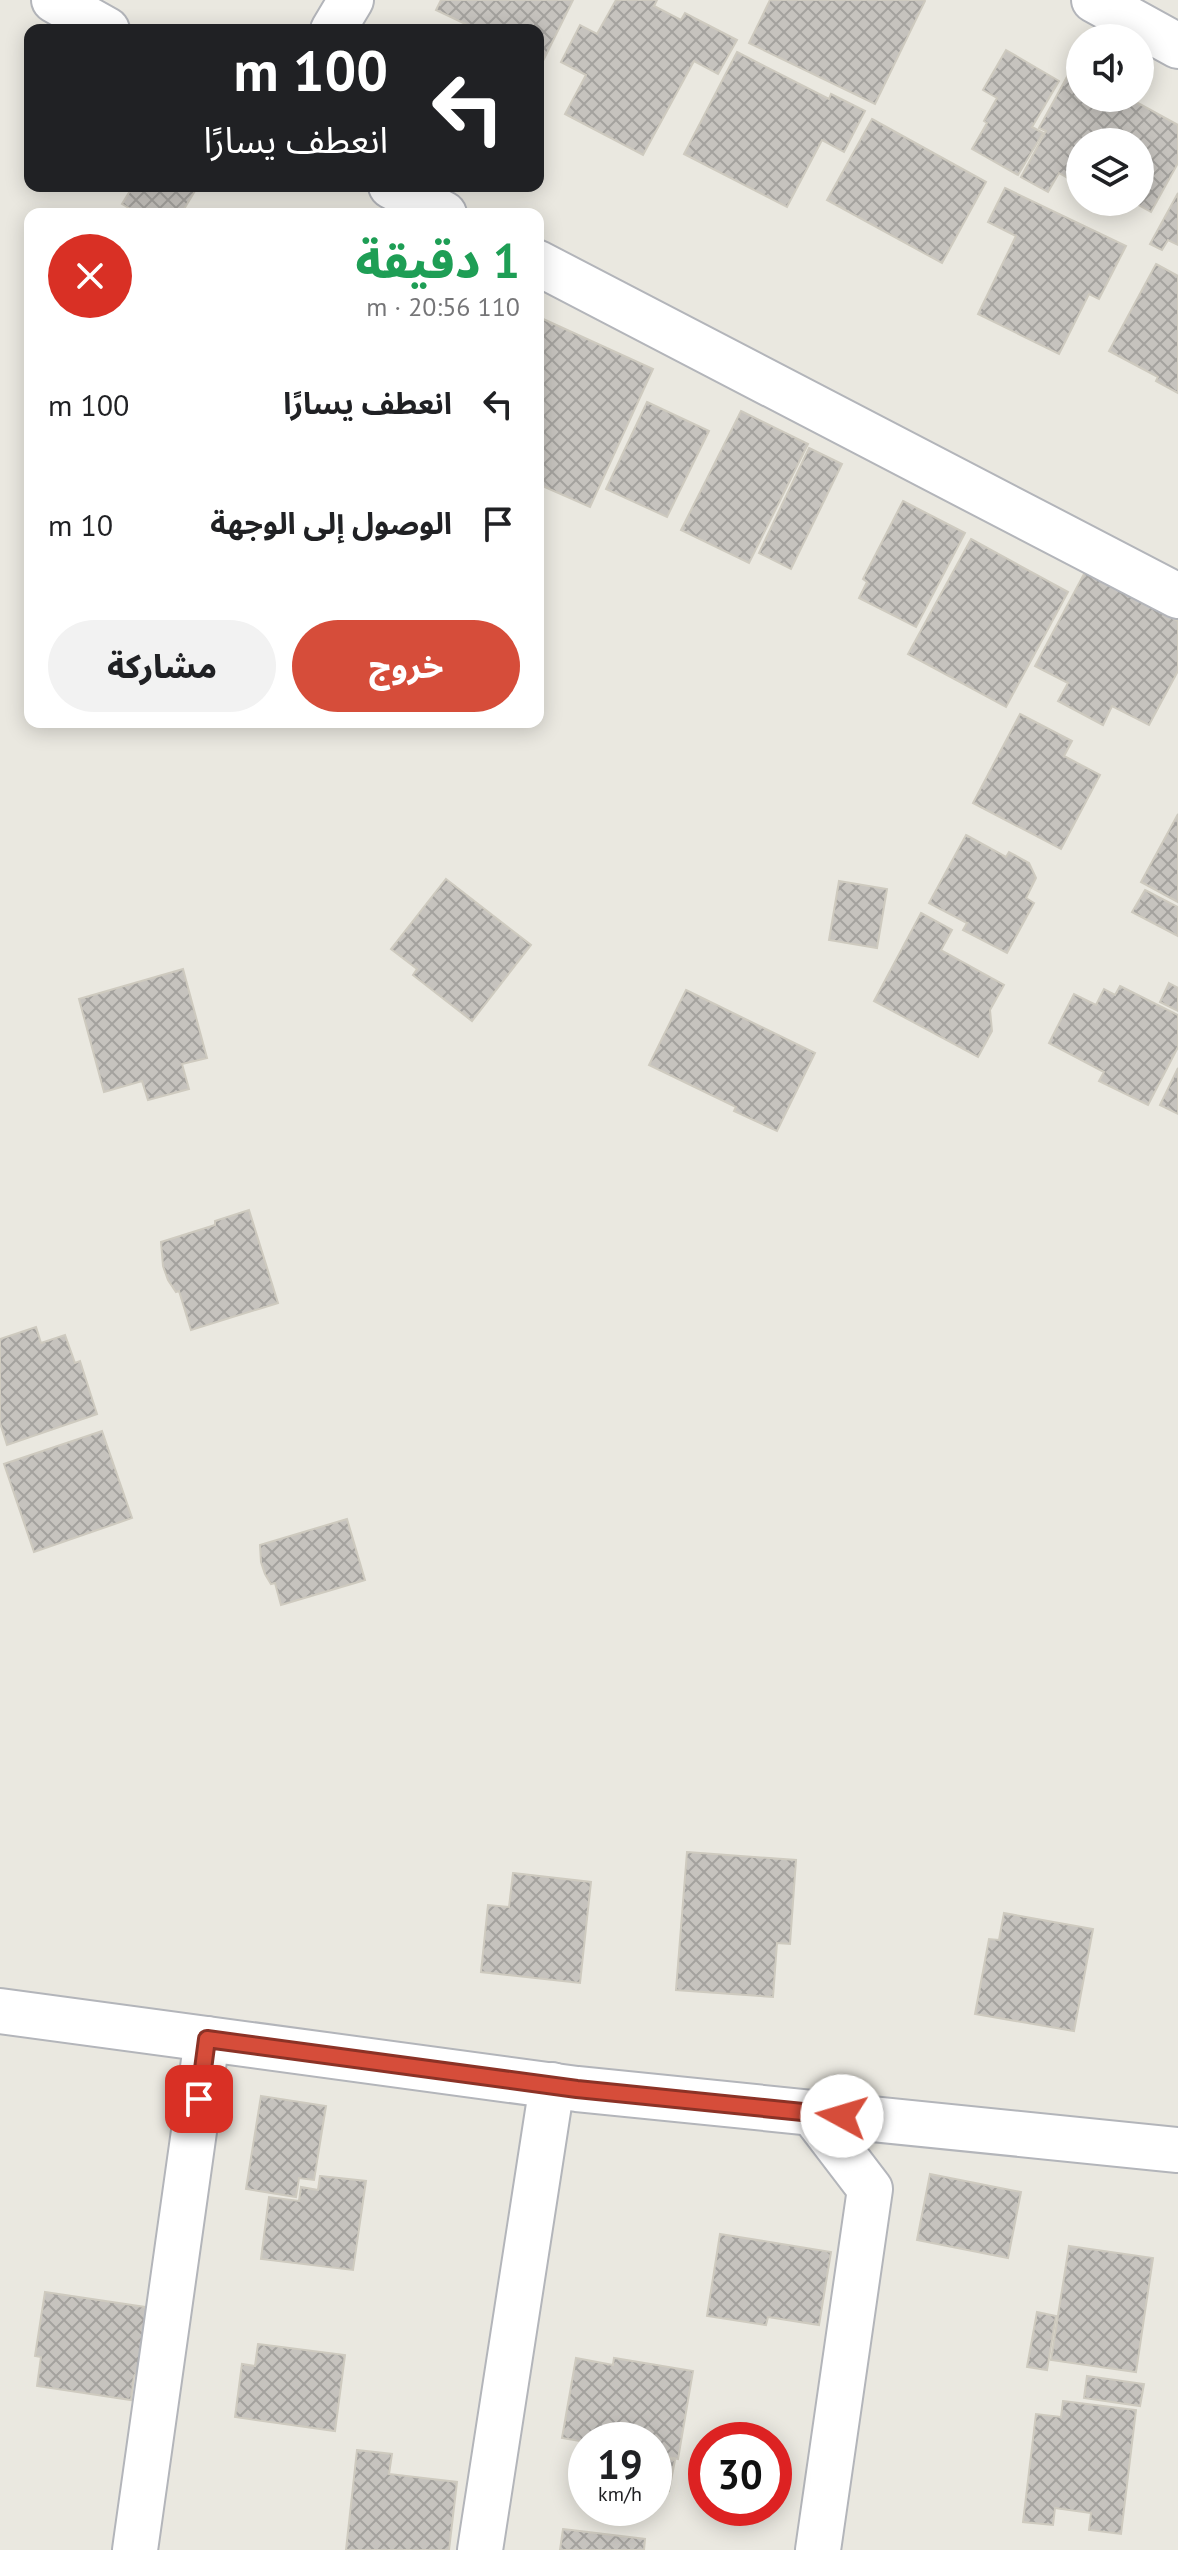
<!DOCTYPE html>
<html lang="ar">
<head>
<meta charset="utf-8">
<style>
  body { margin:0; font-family:"PT Sans","Noto Sans Arabic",sans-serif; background:#f2f2f2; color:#202124; direction:rtl; height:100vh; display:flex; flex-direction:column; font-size:30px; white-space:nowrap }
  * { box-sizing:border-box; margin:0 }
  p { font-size:26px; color:#757577 }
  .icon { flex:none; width:44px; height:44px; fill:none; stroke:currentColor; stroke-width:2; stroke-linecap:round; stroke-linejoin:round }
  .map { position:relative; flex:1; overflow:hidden; direction:ltr }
  .side { position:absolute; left:24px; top:208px; width:520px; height:520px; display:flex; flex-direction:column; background:#fff; border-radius:16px; box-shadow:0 4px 20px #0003; direction:rtl }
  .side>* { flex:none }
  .top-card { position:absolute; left:24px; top:24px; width:520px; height:168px; border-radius:16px; box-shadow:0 4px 20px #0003; direction:rtl; background:#202124; color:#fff; overflow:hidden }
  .fabs { position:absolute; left:1066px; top:24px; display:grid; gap:16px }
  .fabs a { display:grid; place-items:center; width:88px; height:88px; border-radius:50%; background:#fff; box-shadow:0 4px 20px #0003; font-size:40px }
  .speed { position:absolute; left:568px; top:2422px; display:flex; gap:16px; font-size:40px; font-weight:700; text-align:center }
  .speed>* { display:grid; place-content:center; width:104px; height:104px; border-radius:50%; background:#fff; box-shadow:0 4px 20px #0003; line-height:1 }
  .speed small { font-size:20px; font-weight:400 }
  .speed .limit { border:12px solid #d22; background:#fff; color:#111 }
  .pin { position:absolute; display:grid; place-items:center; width:68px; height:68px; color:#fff; margin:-34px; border-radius:16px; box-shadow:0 4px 12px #0006 }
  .me { position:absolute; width:88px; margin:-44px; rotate:276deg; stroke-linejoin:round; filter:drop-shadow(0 0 6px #0008) }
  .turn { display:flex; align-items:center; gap:28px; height:168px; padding:0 24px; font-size:36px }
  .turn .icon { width:104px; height:104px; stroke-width:2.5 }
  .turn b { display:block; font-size:56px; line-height:68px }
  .round { display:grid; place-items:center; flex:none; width:84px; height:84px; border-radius:42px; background:#f2f2f2 }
  .summary { display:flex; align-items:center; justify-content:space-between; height:136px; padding:0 24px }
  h1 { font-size:48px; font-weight:800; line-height:60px; color:#1e9e55 }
  .primary-button { display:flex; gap:16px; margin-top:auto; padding:16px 24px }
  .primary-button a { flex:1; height:92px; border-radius:48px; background:#d64d3a; color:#fff; font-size:32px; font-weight:800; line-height:92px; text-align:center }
  .primary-button a+a { background:#f2f2f2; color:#202124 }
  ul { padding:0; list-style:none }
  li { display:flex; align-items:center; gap:24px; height:120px; padding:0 24px }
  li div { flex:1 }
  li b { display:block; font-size:30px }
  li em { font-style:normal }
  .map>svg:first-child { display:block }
</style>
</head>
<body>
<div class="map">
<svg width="1178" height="2550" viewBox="0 0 1178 2550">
  <defs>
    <pattern id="building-cross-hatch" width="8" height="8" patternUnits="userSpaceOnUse" patternTransform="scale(2)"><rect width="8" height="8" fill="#c6c3be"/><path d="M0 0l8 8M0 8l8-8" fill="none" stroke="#a4a29e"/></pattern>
  </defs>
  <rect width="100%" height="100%" fill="#eae8e0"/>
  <g fill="url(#building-cross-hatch)" stroke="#cecabf" stroke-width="2">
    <path d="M 441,0 L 573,0 L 543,61 L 538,59 L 538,30 L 478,30 L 436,10 Z"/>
    <path d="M 616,0 L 657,0 L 654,6 L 681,20 L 685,13 L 737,40 L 718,74 L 694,61 L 643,155 L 565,114 L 586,75 L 561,62 L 580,25 L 597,34 Z"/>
    <path d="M 770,0 L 924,0 L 925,1 L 875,104 L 749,43 Z"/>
    <path d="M 1006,50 L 1059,81 L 1032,127 L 1043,133 L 1018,175 L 972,149 L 987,123 L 984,121 L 997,98 L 983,90 Z"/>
    <path d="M 737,52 L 829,99 L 831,94 L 865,111 L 844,152 L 822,140 L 787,207 L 684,154 Z"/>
    <path d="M 1080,53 L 1080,98 L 1129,98 L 1178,125 L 1178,163 L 1151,212 L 1133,202 L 1140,202 L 1140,142 L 1080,142 L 1080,185 L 1059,173 L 1048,192 L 1021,177 L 1046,131 L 1039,128 Z"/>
    <path d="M 872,119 L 986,182 L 942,263 L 827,200 Z"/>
    <path d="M 133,186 L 198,186 L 181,214 L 139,214 L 122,204 Z"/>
    <path d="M 1005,188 L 1126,246 L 1099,299 L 1089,294 L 1059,354 L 978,314 L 1016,236 L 988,222 Z"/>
    <path d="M 1178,193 L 1178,245 L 1168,240 L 1162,250 L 1150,244 Z"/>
    <path d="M 1156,264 L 1178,276 L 1178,393 L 1156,381 L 1158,377 L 1109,351 Z"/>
    <path d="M 541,318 L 653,369 L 590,507 L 538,484 L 538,324 Z"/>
    <path d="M 647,402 L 709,431 L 667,517 L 606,489 Z"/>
    <path d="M 741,411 L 808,444 L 749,563 L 681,530 Z"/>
    <path d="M 809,448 L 842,464 L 791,569 L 759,553 Z"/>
    <path d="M 903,501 L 965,533 L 916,627 L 859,598 L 867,582 L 863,579 Z"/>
    <path d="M 971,539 L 1068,592 L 1006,707 L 908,654 Z"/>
    <path d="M 1085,572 L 1178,621 L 1178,671 L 1149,725 L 1112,706 L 1103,725 L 1058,701 L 1068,683 L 1035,666 Z"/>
    <path d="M 1020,714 L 1072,741 L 1064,756 L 1100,775 L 1061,849 L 973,803 Z"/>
    <path d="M 1178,814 L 1178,902 L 1141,882 Z"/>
    <path d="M 966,835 L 1006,857 L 1009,852 L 1029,863 L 1036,878 L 1026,898 L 1034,903 L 1007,953 L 963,930 L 967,923 L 929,903 Z"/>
    <path d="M 446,879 L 531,945 L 472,1021 L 413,975 L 417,969 L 391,949 Z"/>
    <path d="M 839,881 L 887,889 L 877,948 L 829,940 Z"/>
    <path d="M 1145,890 L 1178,907 L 1178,936 L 1132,912 Z"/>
    <path d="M 921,913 L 952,930 L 941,950 L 1004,985 L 990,1010 L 992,1031 L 978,1057 L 874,1001 Z"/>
    <path d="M 183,969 L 207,1058 L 182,1064 L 189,1089 L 148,1100 L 142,1081 L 104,1092 L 79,999 Z"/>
    <path d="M 1169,983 L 1178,988 L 1178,1011 L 1160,1002 Z"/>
    <path d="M 1120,986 L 1178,1015 L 1178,1047 L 1148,1105 L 1099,1081 L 1104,1072 L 1049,1043 L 1074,994 L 1096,1005 L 1104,989 L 1115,995 Z"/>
    <path d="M 686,990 L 815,1053 L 777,1131 L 734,1111 L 736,1107 L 649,1065 Z"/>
    <path d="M 1178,1068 L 1178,1114 L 1160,1105 Z"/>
    <path d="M 249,1210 L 278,1303 L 191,1330 L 179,1291 L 176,1292 L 168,1280 L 163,1266 L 161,1242 L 215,1225 L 215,1221 Z"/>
    <path d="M 36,1327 L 41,1343 L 65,1335 L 75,1363 L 80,1361 L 97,1414 L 7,1445 L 0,1423 L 0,1339 Z"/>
    <path d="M 102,1431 L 132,1518 L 34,1552 L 4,1464 Z"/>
    <path d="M 347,1519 L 365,1580 L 281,1605 L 275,1583 L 271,1584 L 265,1574 L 261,1562 L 260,1545 Z"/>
    <path d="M 687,1852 L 796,1860 L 790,1944 L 777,1943 L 773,1997 L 676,1990 Z"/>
    <path d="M 513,1873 L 591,1882 L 580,1983 L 481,1972 L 488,1905 L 509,1907 Z"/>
    <path d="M 1004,1913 L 1093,1929 L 1074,2031 L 975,2014 L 989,1939 L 999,1940 Z"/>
    <path d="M 261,2096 L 326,2106 L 314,2180 L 299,2178 L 296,2197 L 246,2189 Z"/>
    <path d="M 930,2174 L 1021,2192 L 1008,2258 L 917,2240 Z"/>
    <path d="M 320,2176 L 366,2181 L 353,2270 L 261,2259 L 269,2197 L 299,2201 L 301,2187 L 318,2190 Z"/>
    <path d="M 720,2234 L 831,2252 L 819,2325 L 768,2317 L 766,2325 L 707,2316 Z"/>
    <path d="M 1069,2246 L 1153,2258 L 1136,2372 L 1051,2360 Z"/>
    <path d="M 45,2292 L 145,2307 L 152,2324 L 146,2361 L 134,2376 L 131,2400 L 37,2386 L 41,2357 L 35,2356 Z"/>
    <path d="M 1037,2312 L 1056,2316 L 1047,2370 L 1027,2367 Z"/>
    <path d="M 258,2344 L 345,2355 L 335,2431 L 235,2417 L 242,2364 L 255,2366 Z"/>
    <path d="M 576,2358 L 613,2365 L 614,2358 L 693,2371 L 678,2459 L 654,2454 L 654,2440 L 586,2440 L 586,2442 L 562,2438 Z"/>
    <path d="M 1087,2376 L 1144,2384 L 1140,2406 L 1084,2398 Z"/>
    <path d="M 1063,2401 L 1136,2410 L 1121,2534 L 1089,2530 L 1091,2513 L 1055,2508 L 1053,2525 L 1023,2522 L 1036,2414 L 1061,2417 Z"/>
    <path d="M 357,2450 L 392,2454 L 389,2474 L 457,2482 L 449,2550 L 346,2550 Z"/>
    <path d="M 654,2456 L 675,2460 L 669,2491 L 654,2488 Z"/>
    <path d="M 563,2529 L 645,2539 L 644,2550 L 560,2550 Z"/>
  </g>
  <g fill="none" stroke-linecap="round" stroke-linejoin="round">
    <defs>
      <g id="minor">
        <path d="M 54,0 L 107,30"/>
        <path d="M 1094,0 L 1178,46"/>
        <path d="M 333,30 L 351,0"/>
        <path d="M 391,186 L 444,214"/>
        <path d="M 538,263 L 1178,596"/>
        <path d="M 0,2011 L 577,2089 L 1178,2150"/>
        <path d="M 812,2113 L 870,2189 L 818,2550"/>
        <path d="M 135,2550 L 207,2039"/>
        <path d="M 480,2550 L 552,2085"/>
      </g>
    </defs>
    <use href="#minor" stroke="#b3b5ba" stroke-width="48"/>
    <use href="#minor" stroke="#fff" stroke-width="44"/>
  </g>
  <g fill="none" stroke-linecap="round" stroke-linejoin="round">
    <defs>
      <path id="route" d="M 199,2099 L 207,2039 L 577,2089 L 842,2116"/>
    </defs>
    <use href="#route" stroke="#8b3226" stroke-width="20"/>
    <use href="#route" stroke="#d64d3a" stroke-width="14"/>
  </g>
</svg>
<div class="fabs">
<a><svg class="icon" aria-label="sound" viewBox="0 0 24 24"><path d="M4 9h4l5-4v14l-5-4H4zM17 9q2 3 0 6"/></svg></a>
<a><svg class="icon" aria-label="layers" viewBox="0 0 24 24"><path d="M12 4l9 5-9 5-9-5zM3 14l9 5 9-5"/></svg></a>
</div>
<div class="speed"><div>19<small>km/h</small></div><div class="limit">30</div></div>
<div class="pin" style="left:199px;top:2099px;background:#d93025"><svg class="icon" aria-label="arrive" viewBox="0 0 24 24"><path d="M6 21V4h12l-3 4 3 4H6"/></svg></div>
<svg class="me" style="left:842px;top:2116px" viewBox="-20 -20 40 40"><circle r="19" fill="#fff"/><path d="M0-13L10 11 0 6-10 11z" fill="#d64d3a"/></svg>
<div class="top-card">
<div class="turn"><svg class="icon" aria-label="left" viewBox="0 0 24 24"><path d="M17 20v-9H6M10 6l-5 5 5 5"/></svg><div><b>100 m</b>انعطف يسارًا</div></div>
</div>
<section class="side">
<div class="summary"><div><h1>1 دقيقة</h1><p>110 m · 20:56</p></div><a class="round" style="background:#d93025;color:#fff"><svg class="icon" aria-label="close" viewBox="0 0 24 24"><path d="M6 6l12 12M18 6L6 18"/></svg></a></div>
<ul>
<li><svg class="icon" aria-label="left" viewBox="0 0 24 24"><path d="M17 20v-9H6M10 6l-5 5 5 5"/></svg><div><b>انعطف يسارًا</b></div><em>100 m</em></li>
<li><svg class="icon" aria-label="arrive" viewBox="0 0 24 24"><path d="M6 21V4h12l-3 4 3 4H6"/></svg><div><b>الوصول إلى الوجهة</b></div><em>10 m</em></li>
</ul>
<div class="primary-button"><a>خروج</a><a>مشاركة</a></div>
</section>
</div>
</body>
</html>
